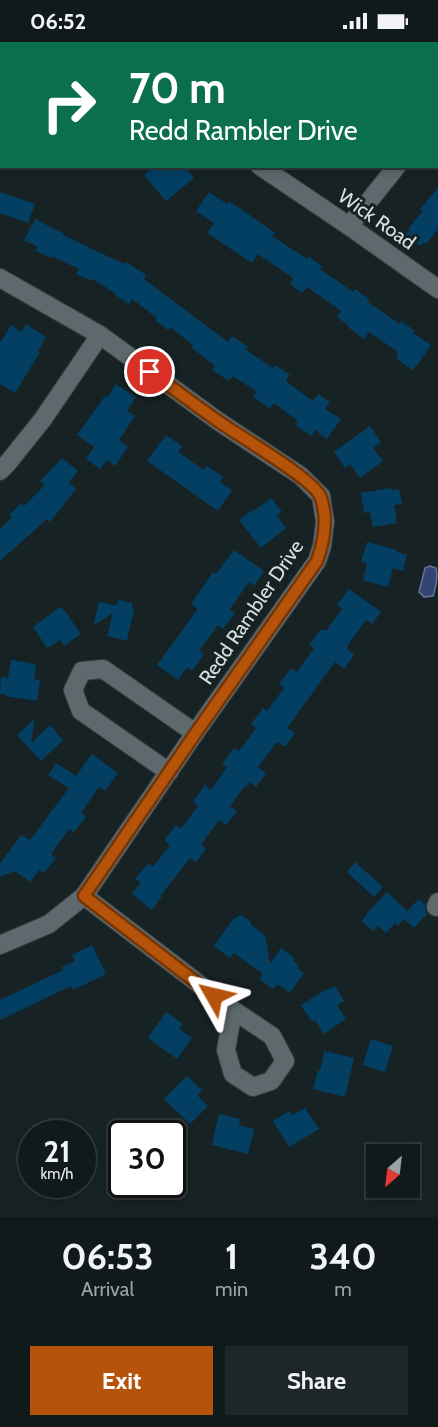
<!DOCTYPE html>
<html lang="en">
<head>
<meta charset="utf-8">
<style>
  body { margin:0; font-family:Cabin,sans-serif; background:#1e2728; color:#f1f3f6; height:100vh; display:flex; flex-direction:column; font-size:22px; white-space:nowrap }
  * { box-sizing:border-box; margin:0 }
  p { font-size:20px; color:#9ca1a3 }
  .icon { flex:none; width:33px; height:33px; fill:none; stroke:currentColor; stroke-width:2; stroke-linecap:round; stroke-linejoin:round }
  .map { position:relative; height:1175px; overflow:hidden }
  .details { display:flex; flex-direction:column; background:#111a1b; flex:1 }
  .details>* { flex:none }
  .banner { position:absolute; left:0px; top:0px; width:438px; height:126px; box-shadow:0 3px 9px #0003,0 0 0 2px #30383a; background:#0b6e4f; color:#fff; overflow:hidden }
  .needle { width:39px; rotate:208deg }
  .tools { position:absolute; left:366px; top:1102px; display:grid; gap:12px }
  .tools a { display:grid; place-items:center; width:54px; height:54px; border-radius:0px; background:#111a1b; box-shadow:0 3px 9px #0003,0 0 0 2px #30383a; font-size:30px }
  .speed { position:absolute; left:18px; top:1078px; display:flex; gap:12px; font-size:30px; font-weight:700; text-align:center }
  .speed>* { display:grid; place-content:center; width:78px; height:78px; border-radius:50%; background:#111a1b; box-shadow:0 3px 9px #0003,0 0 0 2px #30383a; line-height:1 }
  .speed small { font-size:15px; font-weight:400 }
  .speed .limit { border:3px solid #111; border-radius:9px; background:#fff; color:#111 }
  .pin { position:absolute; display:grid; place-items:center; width:51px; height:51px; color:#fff; margin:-26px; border:3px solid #fff; border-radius:50%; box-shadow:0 2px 6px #0007 }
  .me { position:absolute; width:66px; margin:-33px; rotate:307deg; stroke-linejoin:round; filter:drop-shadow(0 0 4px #0008) }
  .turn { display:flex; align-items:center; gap:21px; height:126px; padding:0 30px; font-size:27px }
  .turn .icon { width:78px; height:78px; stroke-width:2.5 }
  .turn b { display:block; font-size:42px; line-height:51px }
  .eta { display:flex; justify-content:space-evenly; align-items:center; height:102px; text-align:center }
  .eta b { font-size:36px; font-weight:700; line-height:42px }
  .primary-button { display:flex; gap:12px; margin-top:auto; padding:12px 30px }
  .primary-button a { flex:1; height:69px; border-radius:0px; background:#b45309; color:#fff; font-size:24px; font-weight:700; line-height:69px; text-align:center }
  .primary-button a+a { background:#1e2728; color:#f1f3f6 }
  .status { display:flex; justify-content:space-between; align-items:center; height:42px; padding:0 30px; background:#111a1b; direction:ltr }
  .status svg { height:16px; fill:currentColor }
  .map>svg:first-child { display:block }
</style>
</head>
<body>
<div class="status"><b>06:52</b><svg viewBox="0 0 49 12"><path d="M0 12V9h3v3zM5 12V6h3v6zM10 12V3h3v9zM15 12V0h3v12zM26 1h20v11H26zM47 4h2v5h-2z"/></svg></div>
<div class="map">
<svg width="438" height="1175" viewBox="0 0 438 1175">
  <rect width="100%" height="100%" fill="#172224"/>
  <path fill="#344573" stroke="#667494" stroke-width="1.5" d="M 430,524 L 436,526 C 438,535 436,545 433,554 L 424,555 L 419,550 L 425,526 Z"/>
  <g fill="#033f62">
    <path d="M 154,124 L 184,124 L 194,136 L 166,159 L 144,133 Z"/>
    <path d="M 438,146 L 438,187 L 426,202 L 424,200 L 420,204 L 406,192 L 410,188 L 408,187 L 423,169 L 420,167 Z"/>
    <path d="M 0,150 L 35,162 L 28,181 L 0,171 Z"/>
    <path d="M 209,150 L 227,162 L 228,159 L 241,167 L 275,191 L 272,194 L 307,217 L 308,214 L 322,224 L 320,227 L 353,250 L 355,247 L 369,257 L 367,259 L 399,282 L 401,279 L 415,289 L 413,291 L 431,303 L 418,322 L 412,328 L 396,316 L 398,310 L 369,290 L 364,297 L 348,285 L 349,284 L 337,275 L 341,269 L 307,245 L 302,251 L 290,242 L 293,236 L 258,212 L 252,221 L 207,191 L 214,181 L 196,169 Z"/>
    <path d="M 35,177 L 64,192 L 63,193 L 124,222 L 126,220 L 146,233 L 144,237 L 228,300 L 232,294 L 248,305 L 246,308 L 273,326 L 275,323 L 290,333 L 286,338 L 288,341 L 313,359 L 318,352 L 330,360 L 325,367 L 341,377 L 327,397 L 321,393 L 316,387 L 311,394 L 295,383 L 298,379 L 274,361 L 270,367 L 253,355 L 257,350 L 233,334 L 229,339 L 212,328 L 215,324 L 191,305 L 193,303 L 170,285 L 168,288 L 155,278 L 157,276 L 132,257 L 129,262 L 115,253 L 116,252 L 93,237 L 92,239 L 76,232 L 79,227 L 52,214 L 51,216 L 36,209 L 38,205 L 24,198 Z"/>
    <path d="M 26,282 L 46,295 L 38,309 L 40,310 L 15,351 L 0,342 L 0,301 L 11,283 L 21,290 Z"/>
    <path d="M 116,342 L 136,355 L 127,369 L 135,374 L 119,398 L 128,405 L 115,424 L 107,418 L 100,427 L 86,417 L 94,405 L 77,393 L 105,354 L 108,355 Z"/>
    <path d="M 370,384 L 381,400 L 373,406 L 383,419 L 360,436 L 350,422 L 345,426 L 334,410 Z"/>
    <path d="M 166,393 L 182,404 L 178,410 L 204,428 L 207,424 L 223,435 L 220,440 L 232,448 L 218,469 L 147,419 Z"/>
    <path d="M 62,416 L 78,429 L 69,441 L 76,447 L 50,480 L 47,477 L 0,519 L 0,487 L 12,476 L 9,473 L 21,461 L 24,464 L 45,443 L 40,439 Z"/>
    <path d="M 391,446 L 392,448 L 399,447 L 402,462 L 394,463 L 397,481 L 373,485 L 370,470 L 364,471 L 361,451 Z"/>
    <path d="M 271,456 L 282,470 L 277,474 L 286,486 L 261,506 L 239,478 L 254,467 L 255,468 Z"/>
    <path d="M 367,500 L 397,508 L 397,510 L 407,513 L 403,529 L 393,526 L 388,545 L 363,538 L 367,521 L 361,520 Z"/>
    <path d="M 234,508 L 264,529 L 254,544 L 249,540 L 230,567 L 235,571 L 223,587 L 218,583 L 199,609 L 204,612 L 192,629 L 187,625 L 178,638 L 157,623 L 197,568 L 197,567 L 191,562 L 213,530 L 216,532 Z"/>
    <path d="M 349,547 L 381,570 L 372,582 L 366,578 L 347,604 L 348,605 L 347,607 L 354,613 L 344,627 L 335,620 L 287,686 L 295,691 L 285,705 L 277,700 L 258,725 L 266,731 L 256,745 L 250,740 L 246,745 L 244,745 L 230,764 L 237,769 L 226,783 L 219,778 L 201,803 L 206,807 L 196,820 L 190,816 L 161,853 L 162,854 L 152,868 L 132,852 L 141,840 L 135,837 L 148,821 L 153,825 L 170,803 L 164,798 L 176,783 L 181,787 L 198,764 L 193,760 L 205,743 L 211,748 L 227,725 L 222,722 L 234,706 L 239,709 L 256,686 L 251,682 L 263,666 L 267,669 L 284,646 L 279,642 L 291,626 L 297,630 L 314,606 L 309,603 L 321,587 L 326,589 L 342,567 L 337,563 Z"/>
    <path d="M 118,558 L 133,561 L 132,566 L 134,567 L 127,599 L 107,594 L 113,571 L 93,584 L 99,560 L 115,563 L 117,563 Z"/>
    <path d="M 60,565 L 61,566 L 62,565 L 81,592 L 64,604 L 60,598 L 47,606 L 33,585 Z"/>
    <path d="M 11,618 L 36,622 L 34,637 L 40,638 L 37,659 L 5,654 L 5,652 L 0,652 L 1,635 L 8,636 Z"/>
    <path d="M 35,676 L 31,701 L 50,683 L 63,698 L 41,719 L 17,693 Z"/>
    <path d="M 92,712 L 118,731 L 105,749 L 99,745 L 81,771 L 86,775 L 74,790 L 69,787 L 51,812 L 56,816 L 44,831 L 39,828 L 30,840 L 15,829 L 0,835 L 0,822 L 21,793 L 30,798 L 69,746 L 48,733 L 56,721 L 76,734 Z"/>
    <path d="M 355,820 L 383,845 L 374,855 L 347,830 Z"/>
    <path d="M 387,850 L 407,869 L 419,857 L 425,863 L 425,867 L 427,872 L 414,886 L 404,877 L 398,884 L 395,881 L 386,891 L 378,884 L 373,889 L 362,879 L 367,873 L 366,872 Z"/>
    <path d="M 241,873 L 250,879 L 251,883 L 265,893 L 270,922 L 281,906 L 295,916 L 293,919 L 299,923 L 297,926 L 304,931 L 290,951 L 277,942 L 273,947 L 259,937 L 263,932 L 234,911 L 230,916 L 214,904 L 233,877 Z"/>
    <path d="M 92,903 L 106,932 L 73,948 L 71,944 L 0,978 L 0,958 L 63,928 L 62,925 L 75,919 L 72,913 Z"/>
    <path d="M 335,944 L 344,959 L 337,963 L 346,977 L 324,992 L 315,978 L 312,980 L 301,963 L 327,947 L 327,948 Z"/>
    <path d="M 166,970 L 183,982 L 179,987 L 192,996 L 177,1017 L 148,996 Z"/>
    <path d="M 371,997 L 393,1004 L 385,1030 L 363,1023 Z"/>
    <path d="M 324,1009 L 354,1016 L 345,1055 L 313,1047 L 318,1028 L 320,1029 Z"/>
    <path d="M 187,1034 L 202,1048 L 197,1053 L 208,1064 L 190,1082 L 164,1057 Z"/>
    <path d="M 305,1066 L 319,1087 L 289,1105 L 273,1079 L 289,1069 L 292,1073 Z"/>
    <path d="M 219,1072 L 240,1077 L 239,1083 L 254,1087 L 248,1112 L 212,1103 Z"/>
    <path d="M 177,1133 L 188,1144 L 176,1155 L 165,1144 L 172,1143 L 172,1137 Z"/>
  </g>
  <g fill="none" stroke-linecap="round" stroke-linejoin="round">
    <defs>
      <g id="minor">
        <path d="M 216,2 L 217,0"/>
        <path d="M 436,75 L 438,73"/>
        <path d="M 260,124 L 349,184 L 438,247"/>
        <path d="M 349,184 L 397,124"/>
        <path d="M 0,236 L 100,293 L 218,379 L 301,434 L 321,454 L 325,480 L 322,504 L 317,519 L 195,691 L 84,854 L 49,882 L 0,903"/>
        <path d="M 0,429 L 7,422 L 43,377 L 100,293"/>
        <path d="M 169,730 L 81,669 L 73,648 L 82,629 L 103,627 L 195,691"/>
        <path d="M 84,854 L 233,968 L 272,994 L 285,1019 L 271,1039 L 253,1045 L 233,1032 L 226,1008 L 233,968"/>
        <path d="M 436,865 L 438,860"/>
      </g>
    </defs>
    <use href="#minor" stroke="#363e41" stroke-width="20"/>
    <use href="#minor" stroke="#5d696d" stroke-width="18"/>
  </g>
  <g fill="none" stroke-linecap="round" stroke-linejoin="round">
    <defs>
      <path id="route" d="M 150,330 C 173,346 195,363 218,379 C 237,393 316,438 321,456 C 328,477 324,500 317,519 L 195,692 L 84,854 L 214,954"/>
    </defs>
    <use href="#route" stroke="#753606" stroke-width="15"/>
    <use href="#route" stroke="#b45309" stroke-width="10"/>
  </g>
  <g text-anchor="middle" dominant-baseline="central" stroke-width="6" stroke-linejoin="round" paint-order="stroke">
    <g font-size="20" fill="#d9e0e2" stroke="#172224">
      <text transform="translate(377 177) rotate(35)">Wick Road</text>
      <text transform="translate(251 570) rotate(-56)">Redd Rambler Drive</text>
    </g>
  </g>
</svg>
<div class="tools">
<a><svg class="needle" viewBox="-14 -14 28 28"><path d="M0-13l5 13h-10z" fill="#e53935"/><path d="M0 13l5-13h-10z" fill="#9ca1a3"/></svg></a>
</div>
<div class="speed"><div>21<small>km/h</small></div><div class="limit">30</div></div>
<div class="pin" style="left:150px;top:330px;background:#d93025"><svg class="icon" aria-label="arrive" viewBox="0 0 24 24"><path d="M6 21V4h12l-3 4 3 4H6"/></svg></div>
<svg class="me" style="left:214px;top:954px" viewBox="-20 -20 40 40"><path d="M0-17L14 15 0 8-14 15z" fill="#b45309" stroke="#fff" stroke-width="4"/></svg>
<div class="banner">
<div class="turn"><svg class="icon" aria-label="right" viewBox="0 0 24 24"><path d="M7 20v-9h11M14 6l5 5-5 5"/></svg><div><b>70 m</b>Redd Rambler Drive</div></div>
</div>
</div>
<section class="details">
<div class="eta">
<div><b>06:53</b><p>Arrival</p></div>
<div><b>1</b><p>min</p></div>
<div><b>340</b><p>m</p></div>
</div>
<div class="primary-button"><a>Exit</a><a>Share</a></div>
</section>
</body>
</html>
